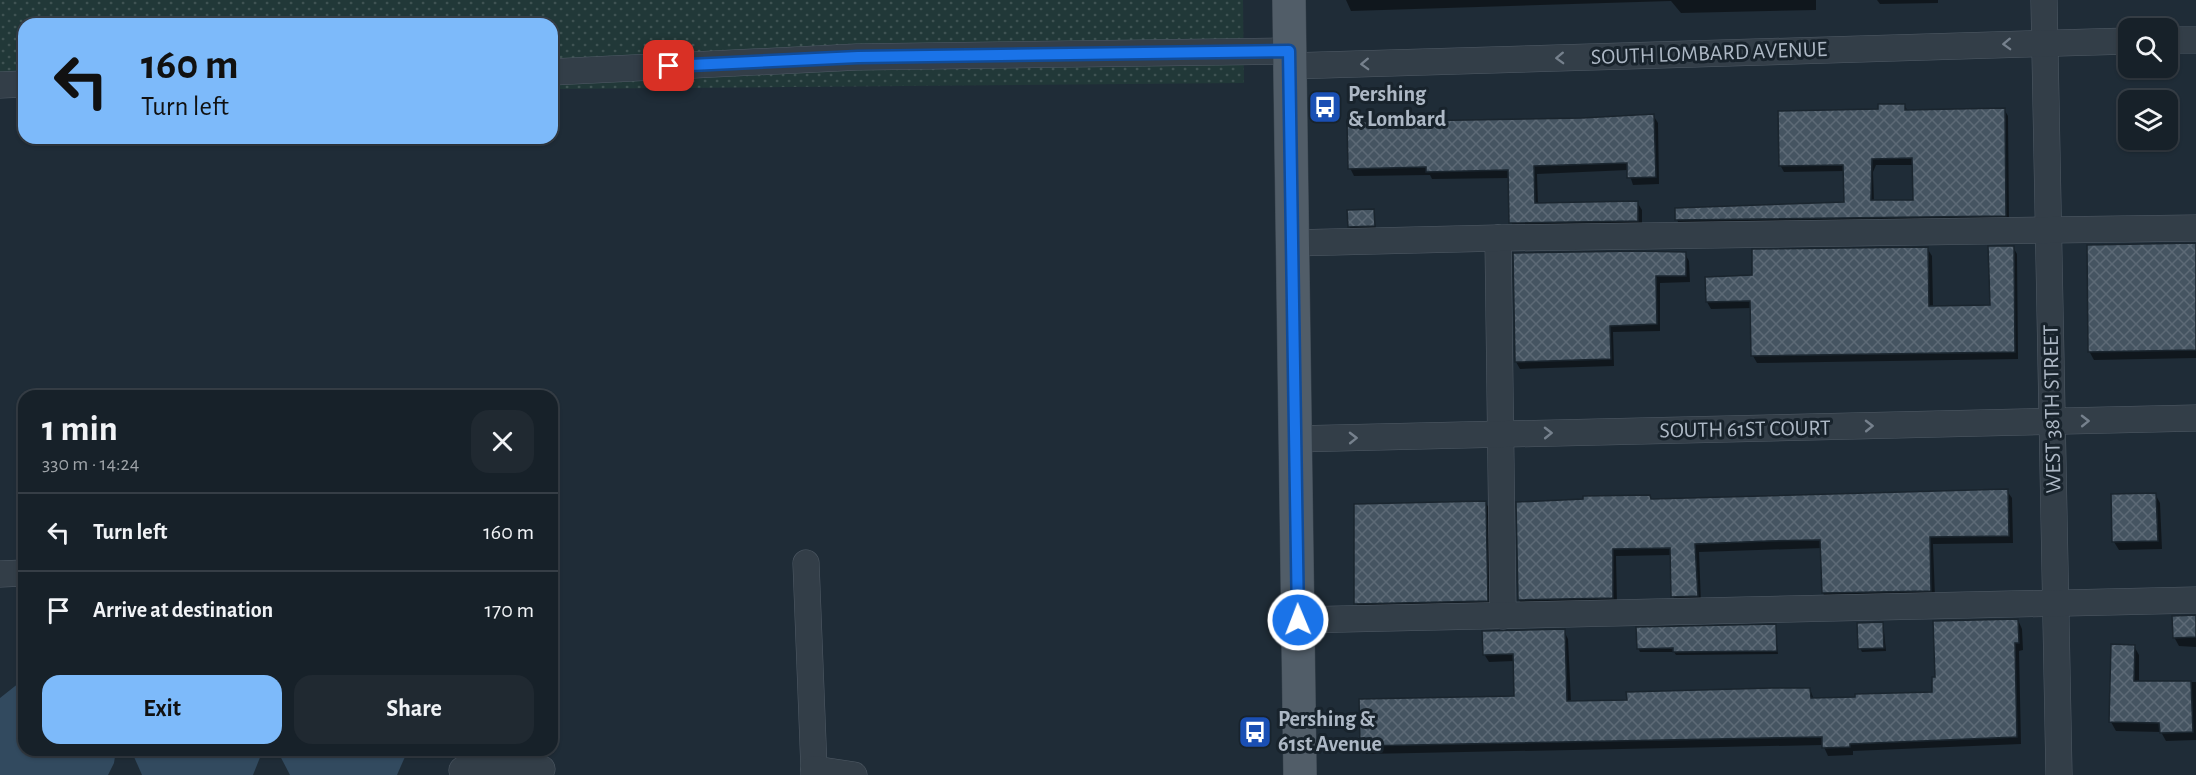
<!DOCTYPE html>
<html lang="en">
<head>
<meta charset="utf-8">
<style>
  body { margin:0; font-family:"Alegreya Sans",sans-serif; background:#202931; color:#f1f3f6; height:100vh; display:flex; flex-direction:column; font-size:22px; white-space:nowrap }
  * { box-sizing:border-box; margin:0 }
  p { font-size:20px; color:#9ea3a8 }
  .icon { flex:none; width:33px; height:33px; fill:none; stroke:currentColor; stroke-width:2; stroke-linecap:round; stroke-linejoin:round }
  .map { position:relative; flex:1; overflow:hidden }
  .sheet { position:absolute; left:18px; top:390px; width:540px; height:366px; display:flex; flex-direction:column; background:#172129; border-radius:18px; box-shadow:0 2px 4px #0004,0 0 0 2px #363e46 }
  .sheet>* { flex:none }
  .hud { position:absolute; left:18px; top:18px; width:540px; height:126px; border-radius:18px; box-shadow:0 2px 4px #0004,0 0 0 2px #363e46; background:#7dbafa; color:#111; overflow:hidden }
  .tools { position:absolute; left:2118px; top:18px; display:grid; gap:12px }
  .tools a { display:grid; place-items:center; width:60px; height:60px; border-radius:12px; background:#172129; box-shadow:0 2px 4px #0004,0 0 0 2px #363e46; font-size:30px }
  .pin { position:absolute; display:grid; place-items:center; width:51px; height:51px; color:#fff; margin:-26px; border-radius:12px; box-shadow:0 3px 9px #0006 }
  .me { position:absolute; width:66px; margin:-33px; rotate:359deg; stroke-linejoin:round; filter:drop-shadow(0 0 4px #0008) }
  .turn { display:flex; align-items:center; gap:21px; height:126px; padding:0 24px; font-size:27px }
  .turn .icon { width:78px; height:78px; stroke-width:2.5 }
  .turn b { display:block; font-size:42px; line-height:51px }
  .round { display:grid; place-items:center; flex:none; width:63px; height:63px; border-radius:18px; background:#202931 }
  .overview { display:flex; align-items:center; justify-content:space-between; height:102px; padding:0 24px }
  h1 { font-size:36px; font-weight:700; line-height:45px }
  .primary-button { display:flex; gap:12px; margin-top:auto; padding:12px 24px }
  .primary-button a { flex:1; height:69px; border-radius:18px; background:#7dbafa; color:#111; font-size:24px; font-weight:700; line-height:69px; text-align:center }
  .primary-button a+a { background:#202931; color:#f1f3f6 }
  ul { padding:0; list-style:none }
  li { display:flex; align-items:center; gap:18px; height:78px; padding:0 24px; border-top:2px solid #363e46 }
  li div { flex:1 }
  li b { display:block; font-size:22px }
  li em { font-style:normal }
  .map>svg:first-child { display:block }
</style>
</head>
<body>
<div class="map">
<svg width="2196" height="775" viewBox="0 0 2196 775">
  <defs>
    <pattern id="park-dots" width="8" height="8" patternUnits="userSpaceOnUse" patternTransform="scale(1.5)"><rect width="8" height="8" fill="#213838"/><path d="M2 2h.1M6 6h.1" fill="none" stroke="#3f5353" stroke-width="1.8" stroke-linecap="round"/></pattern>
    <pattern id="building-cross-hatch" width="8" height="8" patternUnits="userSpaceOnUse" patternTransform="scale(1.5)"><rect width="8" height="8" fill="#455461"/><path d="M0 0l8 8M0 8l8-8" fill="none" stroke="#5d6a76"/></pattern>
  </defs>
  <rect width="100%" height="100%" fill="#1f2c37"/>
  <path fill="url(#park-dots)" d="M 0,0 L 1243,0 L 1244,83 L 552,89 L 552,24 L 24,24 L 24,94 L 0,94 Z"/>
  <g fill="#324a5f">
    <path d="M 24,679 L 24,750 L 116,750 L 114,763 L 108,775 L 0,775 L 0,698 Z"/>
    <path d="M 131,750 L 263,750 L 253,775 L 142,775 Z"/>
    <path d="M 277,750 L 408,750 L 397,775 L 290,775 Z"/>
  </g>
  <g fill="#0007" fill-rule="evenodd">
    <path d="M 1346,0 L 1816,0 L 1816,10 L 1681,13 L 1671,1 L 1351,11 Z"/>
    <path d="M 1877,0 L 1938,0 L 1938,3 L 1880,4 Z"/>
    <path d="M 1904,105 L 1908,111 L 2004,109 L 2008,116 L 2009,222 L 1681,227 L 1677,220 L 1677,209 L 1846,204 L 1845,171 L 1784,172 L 1780,165 L 1880,111 ZM 1876,165 L 1914,165 L 1914,201 L 1874,202 L 1873,172 Z"/>
    <path d="M 1653,115 L 1658,123 L 1659,184 L 1633,185 L 1628,170 L 1537,174 L 1538,205 L 1637,202 L 1642,210 L 1642,228 L 1515,230 L 1511,222 L 1509,178 L 1432,179 L 1430,175 L 1354,176 L 1350,168 L 1582,120 Z"/>
    <path d="M 1373,211 L 1376,230 L 1351,230 L 1349,226 Z"/>
    <path d="M 2196,245 L 2196,358 L 2094,360 L 2089,351 Z"/>
    <path d="M 2013,247 L 2017,254 L 2018,359 L 1757,363 L 1753,356 L 1752,308 L 1711,309 L 1707,302 L 1754,277 L 1927,248 L 1932,256 L 1933,307 L 1991,307 Z"/>
    <path d="M 1685,254 L 1689,261 L 1690,282 L 1660,283 L 1660,331 L 1613,332 L 1614,366 L 1520,369 L 1516,362 Z"/>
    <path d="M 2007,491 L 2012,498 L 2013,543 L 1933,544 L 1935,598 L 1827,601 L 1823,593 L 1822,548 L 1699,552 L 1701,603 L 1677,604 L 1673,596 L 1672,555 L 1616,556 L 1617,605 L 1524,607 L 1519,600 L 1652,501 Z"/>
    <path d="M 2155,494 L 2160,503 L 2162,549 L 2119,550 L 2114,542 Z"/>
    <path d="M 1486,503 L 1490,510 L 1491,607 L 1360,610 L 1356,603 Z"/>
    <path d="M 2196,616 L 2196,647 L 2179,646 L 2174,637 Z"/>
    <path d="M 2018,620 L 2022,629 L 2023,650 L 2019,651 L 2021,744 L 1853,751 L 1853,755 L 1828,756 L 1823,745 L 1366,754 L 1362,746 L 1361,701 L 1515,697 L 1514,661 L 1489,662 L 1484,654 L 1564,631 L 1568,639 L 1571,702 L 1628,701 L 1810,689 L 1814,700 L 1934,694 Z"/>
    <path d="M 1883,623 L 1886,651 L 1862,652 L 1860,648 Z"/>
    <path d="M 1775,626 L 1778,654 L 1676,655 L 1674,652 L 1640,652 L 1638,648 Z"/>
    <path d="M 2112,646 L 2134,646 L 2139,655 L 2139,682 L 2196,682 L 2196,740 L 2166,741 L 2161,732 L 2116,731 L 2111,722 Z"/>
  </g>
  <g fill="url(#building-cross-hatch)" stroke="#1a252e" stroke-width="1.5" fill-rule="evenodd">
    <path d="M 1878,104 L 1905,104 L 1905,110 L 2005,108 L 2006,216 L 1675,220 L 1675,208 L 1844,202 L 1843,165 L 1779,166 L 1778,111 L 1878,109 ZM 1912,158 L 1913,200 L 1871,200 L 1872,159 Z"/>
    <path d="M 1654,114 L 1656,177 L 1627,178 L 1627,163 L 1534,166 L 1535,203 L 1638,201 L 1638,221 L 1509,223 L 1508,170 L 1426,172 L 1426,167 L 1348,169 L 1347,122 L 1582,118 Z"/>
    <path d="M 1374,209 L 1375,226 L 1348,227 L 1347,210 Z"/>
    <path d="M 2196,243 L 2196,350 L 2088,352 L 2087,245 Z"/>
    <path d="M 1988,246 L 2014,246 L 2015,352 L 1751,356 L 1750,301 L 1706,302 L 1705,277 L 1752,275 L 1752,249 L 1928,247 L 1929,306 L 1990,305 Z"/>
    <path d="M 1639,251 L 1686,252 L 1686,276 L 1656,276 L 1657,324 L 1610,326 L 1611,359 L 1515,362 L 1513,253 Z"/>
    <path d="M 2008,489 L 2009,536 L 1930,537 L 1931,591 L 1822,593 L 1820,540 L 1769,541 L 1695,544 L 1698,596 L 1671,597 L 1670,548 L 1613,549 L 1613,598 L 1518,600 L 1516,502 L 1583,499 L 1583,496 L 1650,495 L 1651,499 Z"/>
    <path d="M 2156,493 L 2158,541 L 2112,542 L 2111,494 Z"/>
    <path d="M 1486,501 L 1488,601 L 1354,604 L 1354,504 Z"/>
    <path d="M 2196,615 L 2196,637 L 2173,638 L 2172,616 Z"/>
    <path d="M 2018,619 L 2019,643 L 2015,643 L 2017,737 L 1850,744 L 1850,747 L 1822,748 L 1822,737 L 1360,746 L 1359,699 L 1514,696 L 1513,654 L 1483,655 L 1482,631 L 1565,629 L 1567,701 L 1627,700 L 1626,692 L 1772,688 L 1810,688 L 1811,698 L 1855,697 L 1855,694 L 1932,692 L 1932,677 L 1935,677 L 1933,621 Z"/>
    <path d="M 1883,622 L 1884,648 L 1858,649 L 1857,623 Z"/>
    <path d="M 1776,624 L 1777,651 L 1673,652 L 1673,648 L 1637,649 L 1636,627 Z"/>
    <path d="M 2111,644 L 2135,645 L 2134,681 L 2191,681 L 2193,732 L 2160,733 L 2159,723 L 2109,722 Z"/>
  </g>
  <g fill="none" stroke-linecap="round" stroke-linejoin="round">
    <defs>
      <g id="minor">
        <path d="M 2044,0 L 2059,775"/>
        <path d="M 2168,40 L 2196,40"/>
        <path d="M 1289,66 L 2128,41"/>
        <path d="M 552,72 L 857,57 L 1289,51"/>
        <path d="M 0,85 L 24,84"/>
        <path d="M 1498,238 L 1503,616"/>
        <path d="M 1292,243 L 1498,238 L 2196,228"/>
        <path d="M 1294,439 L 2196,418"/>
        <path d="M 806,563 L 814,769"/>
        <path d="M 0,574 L 24,573"/>
        <path d="M 1297,620 L 2196,600"/>
        <path d="M 462,770 L 542,769"/>
        <path d="M 814,775 L 814,769 L 854,775"/>
      </g>
      <path id="major" d="M 1289,0 L 1300,775"/>
    </defs>
    <use href="#minor" stroke="#505b66" stroke-width="27"/>
    <use href="#major" stroke="#3c4751" stroke-width="34"/>
    <use href="#minor" stroke="#333e48" stroke-width="26"/>
    <use href="#major" stroke="#515d68" stroke-width="33"/>
  </g>
  <defs><path id="oneway-chevron" d="M-2-3.5L2.5 0L-2 3.5" fill="none" stroke-width="1.6" stroke-linecap="round" stroke-linejoin="round" transform="scale(1.5)"/></defs>
  <g stroke="#76818d">
    <use href="#oneway-chevron" transform="translate(2007 44) rotate(178)"/>
    <use href="#oneway-chevron" transform="translate(1560 58) rotate(178)"/>
    <use href="#oneway-chevron" transform="translate(1365 64) rotate(178)"/>
    <use href="#oneway-chevron" transform="translate(2085 421) rotate(-1)"/>
    <use href="#oneway-chevron" transform="translate(1869 426) rotate(-1)"/>
    <use href="#oneway-chevron" transform="translate(1548 433) rotate(-1)"/>
    <use href="#oneway-chevron" transform="translate(1353 438) rotate(-1)"/>
  </g>
  <g fill="none" stroke-linecap="round" stroke-linejoin="round">
    <defs>
      <path id="route" d="M 669,66 L 858,57 L 1289,51 L 1298,620"/>
    </defs>
    <use href="#route" stroke="#114b97" stroke-width="15"/>
    <use href="#route" stroke="#1a73e8" stroke-width="10"/>
  </g>
  <defs>
    <symbol id="bus-square" viewBox="-11 -11 22 22"><rect x="-9" y="-9" width="18" height="18" rx="4" fill="#1a4fb4" stroke="#18232c"/><path d="M-5-6H5V4H4V6H2V4H-2V6H-4V4H-5ZM-3.5-4V0h7V-4ZM-3.5 1.2v1.5H-2V1.2ZM2 1.2v1.5H3.5V1.2Z" fill="#fff"/></symbol>
  </defs>
  <g fill-rule="evenodd">
    <use href="#bus-square" x="1306" y="88" width="38" height="38"/>
    <use href="#bus-square" x="1236" y="713" width="38" height="38"/>
  </g>
  <g text-anchor="middle" dominant-baseline="central" stroke-width="6" stroke-linejoin="round" paint-order="stroke">
    <g font-size="22" fill="#adb8c5" stroke="#18232c">
      <text transform="translate(1709 53) rotate(-2)">SOUTH LOMBARD AVENUE</text>
      <text transform="translate(2052 409) rotate(-91)">WEST 38TH STREET</text>
      <text transform="translate(1745 429) rotate(-1)">SOUTH 61ST COURT</text>
    </g>
    <g font-size="22" font-weight="bold" fill="#adb8c5" stroke="#18232c" text-anchor="start">
      <text x="1348" y="94">Pershing<tspan x="1348" dy="25">&amp; Lombard</tspan></text>
      <text x="1278" y="719">Pershing &amp;<tspan x="1278" dy="25">61st Avenue</tspan></text>
    </g>
  </g>
</svg>
<div class="tools">
<a><svg class="icon" aria-label="search" viewBox="0 0 24 24"><circle cx="10" cy="10" r="6"/><path d="M15 15l6 6"/></svg></a>
<a><svg class="icon" aria-label="layers" viewBox="0 0 24 24"><path d="M12 4l9 5-9 5-9-5zM3 14l9 5 9-5"/></svg></a>
</div>
<div class="pin" style="left:669px;top:66px;background:#d93025"><svg class="icon" aria-label="arrive" viewBox="0 0 24 24"><path d="M6 21V4h12l-3 4 3 4H6"/></svg></div>
<svg class="me" style="left:1298px;top:620px" viewBox="-20 -20 40 40"><circle r="17" fill="#1a73e8" stroke="#fff" stroke-width="3"/><path d="M0-11L8 9 0 5-8 9z" fill="#fff"/></svg>
<div class="hud">
<div class="turn"><svg class="icon" aria-label="left" viewBox="0 0 24 24"><path d="M17 20v-9H6M10 6l-5 5 5 5"/></svg><div><b>160 m</b>Turn left</div></div>
</div>
<section class="sheet">
<div class="overview"><div><h1>1 min</h1><p>330 m · 14:24</p></div><a class="round"><svg class="icon" aria-label="close" viewBox="0 0 24 24"><path d="M6 6l12 12M18 6L6 18"/></svg></a></div>
<ul>
<li><svg class="icon" aria-label="left" viewBox="0 0 24 24"><path d="M17 20v-9H6M10 6l-5 5 5 5"/></svg><div><b>Turn left</b></div><em>160 m</em></li>
<li><svg class="icon" aria-label="arrive" viewBox="0 0 24 24"><path d="M6 21V4h12l-3 4 3 4H6"/></svg><div><b>Arrive at destination</b></div><em>170 m</em></li>
</ul>
<div class="primary-button"><a>Exit</a><a>Share</a></div>
</section>
</div>
</body>
</html>
